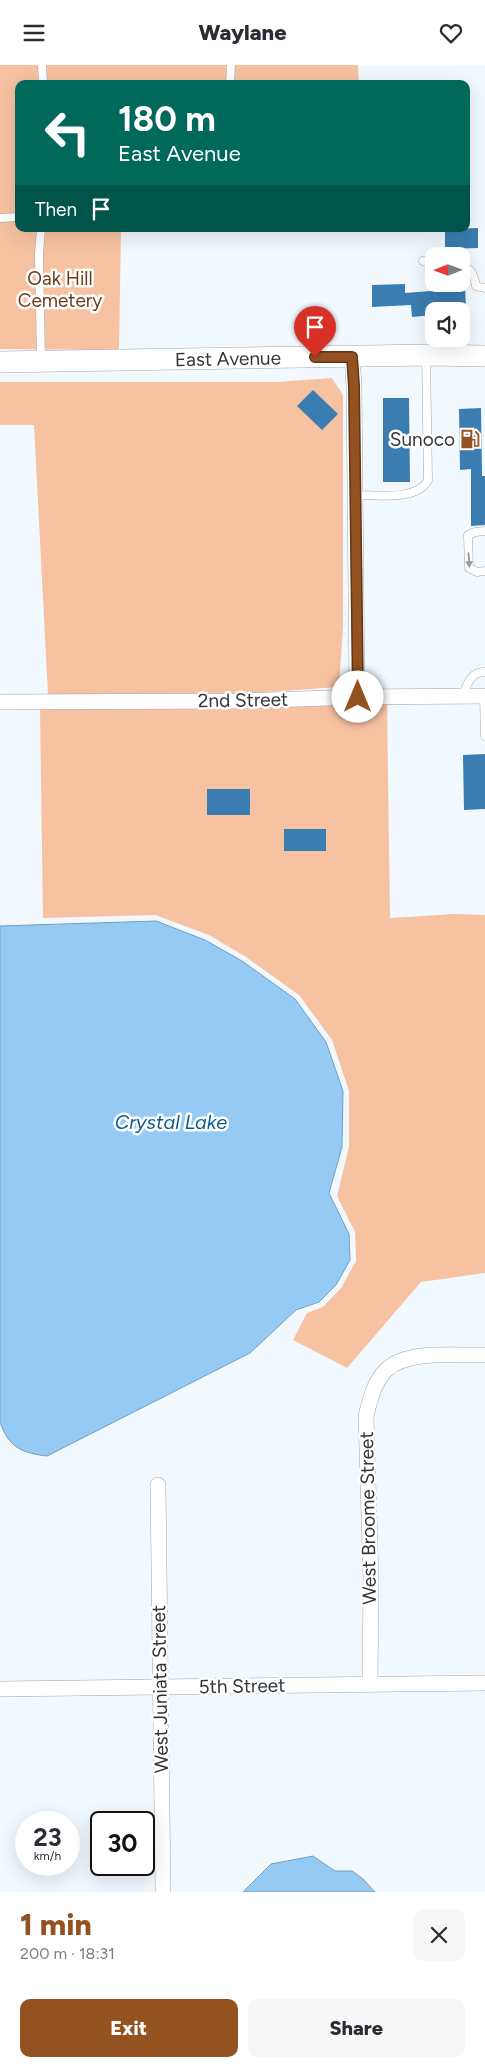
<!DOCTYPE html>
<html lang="en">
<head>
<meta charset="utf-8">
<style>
  body { margin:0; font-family:Figtree,sans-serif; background:#f7f7f7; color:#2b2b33; height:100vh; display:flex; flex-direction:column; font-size:19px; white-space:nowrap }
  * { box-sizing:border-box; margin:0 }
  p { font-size:16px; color:#7c7c81 }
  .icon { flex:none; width:28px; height:28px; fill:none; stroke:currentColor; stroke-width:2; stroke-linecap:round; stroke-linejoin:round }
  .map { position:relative; height:1827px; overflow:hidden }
  .drawer { display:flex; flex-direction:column; background:#fff; flex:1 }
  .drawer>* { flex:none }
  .hud { position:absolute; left:15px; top:15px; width:455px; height:152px; border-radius:10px; box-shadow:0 5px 20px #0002; background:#00695c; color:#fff; overflow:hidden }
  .needle { width:32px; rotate:269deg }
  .buttons { position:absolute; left:425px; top:182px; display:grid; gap:10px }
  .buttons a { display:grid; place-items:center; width:45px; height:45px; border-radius:10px; background:#fff; box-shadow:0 5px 20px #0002; font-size:25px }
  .speed { position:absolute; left:15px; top:1746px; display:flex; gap:10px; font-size:25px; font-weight:700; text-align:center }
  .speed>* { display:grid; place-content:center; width:65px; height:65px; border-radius:50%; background:#fff; box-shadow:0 5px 20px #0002; line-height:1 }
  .speed small { font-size:12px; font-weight:400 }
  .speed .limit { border:2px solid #111; border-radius:8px; background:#fff; color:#111 }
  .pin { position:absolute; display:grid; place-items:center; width:42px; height:42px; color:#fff; margin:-51px -21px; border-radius:50% 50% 50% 0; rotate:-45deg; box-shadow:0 0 5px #0007 }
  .pin .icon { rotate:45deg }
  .me { position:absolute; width:55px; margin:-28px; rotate:0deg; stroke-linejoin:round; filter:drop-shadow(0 0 4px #0008) }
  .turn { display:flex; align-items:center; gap:18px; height:105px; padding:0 20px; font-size:22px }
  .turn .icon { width:65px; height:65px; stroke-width:2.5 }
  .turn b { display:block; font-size:35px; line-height:42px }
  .then { display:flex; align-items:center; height:48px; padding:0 20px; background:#0003; gap:10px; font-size:19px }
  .round { display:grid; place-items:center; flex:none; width:52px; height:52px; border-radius:10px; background:#f7f7f7 }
  .head { display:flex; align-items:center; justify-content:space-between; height:85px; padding:0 20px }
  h1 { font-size:30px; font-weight:800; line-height:38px; color:#955221 }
  .button { display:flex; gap:10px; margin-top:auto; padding:10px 20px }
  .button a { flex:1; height:58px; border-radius:10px; background:#955221; color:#fff; font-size:20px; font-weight:800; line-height:58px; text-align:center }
  .button a+a { background:#f7f7f7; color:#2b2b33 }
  header { display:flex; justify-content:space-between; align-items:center; height:65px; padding:0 20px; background:#fff; font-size:22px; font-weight:800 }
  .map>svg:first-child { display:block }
</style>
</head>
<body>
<header><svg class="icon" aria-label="menu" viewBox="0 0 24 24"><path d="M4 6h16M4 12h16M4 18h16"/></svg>Waylane<svg class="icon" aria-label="heart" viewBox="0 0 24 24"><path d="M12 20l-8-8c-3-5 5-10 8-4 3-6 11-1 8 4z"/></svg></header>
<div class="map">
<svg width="485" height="1827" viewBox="0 0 485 1827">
  <rect width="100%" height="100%" fill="#f2f9fe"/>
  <g fill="#f7c2a1">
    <path d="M 0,0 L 358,0 L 359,19 L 19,19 L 19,164 L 121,164 L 119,285 L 0,284 Z"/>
    <path d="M 332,313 L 343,330 L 343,561 L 339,622 L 239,629 L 48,630 L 34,360 L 0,360 L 0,317 L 277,317 Z"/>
    <path d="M 387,638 L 390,853 L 454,849 L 485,850 L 485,1208 L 421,1217 L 347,1303 L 293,1275 L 307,1248 L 323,1242 L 341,1223 L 356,1196 L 355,1167 L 337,1131 L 349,1082 L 349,1026 L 332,975 L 299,930 L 246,892 L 209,870 L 155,850 L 43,853 L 40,643 Z"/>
  </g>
  <g fill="#95caf5" stroke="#779dbd">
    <path d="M 156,856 L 205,875 L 242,896 L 295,934 L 326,977 L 343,1026 L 342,1082 L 329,1128 L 349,1169 L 350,1195 L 336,1220 L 319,1237 L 296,1245 L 250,1288 L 47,1391 C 22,1388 9,1383 0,1357 L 0,861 Z"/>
    <path d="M 313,1791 L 335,1806 L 352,1806 L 362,1813 L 375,1827 L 243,1827 L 271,1799 Z"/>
  </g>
  <g fill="#3b7db0">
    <path d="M 478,163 L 478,183 L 445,184 L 445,164 Z"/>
    <path d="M 405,219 L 405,228 L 444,225 L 444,221 L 465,220 L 466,246 L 434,246 L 434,250 L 412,252 L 411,240 L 372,242 L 372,220 Z"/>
    <path d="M 313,325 L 338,349 L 322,365 L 297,341 Z"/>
    <path d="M 383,333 L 409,333 L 410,417 L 383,417 Z"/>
    <path d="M 481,343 L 482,411 L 485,411 L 485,460 L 471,461 L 471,404 L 460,405 L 459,344 Z"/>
    <path d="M 485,689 L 485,744 L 464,745 L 463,690 Z"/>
    <rect x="207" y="724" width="43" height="26"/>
    <rect x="284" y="764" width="42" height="22"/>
  </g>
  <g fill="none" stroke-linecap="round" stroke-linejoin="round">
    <defs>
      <g id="lane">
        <path d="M 42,0 L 43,19"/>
        <path d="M 230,19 L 231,0"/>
        <path d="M 0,153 L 19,152"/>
        <path d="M 423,196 L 434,196"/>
        <path d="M 461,200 C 472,204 474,210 476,221 L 485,223"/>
        <path d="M 41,295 L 39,188 L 41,164"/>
        <path d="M 355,430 C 376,430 418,436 428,415 L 426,291"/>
        <path d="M 485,466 L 475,467 L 468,470 L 469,503 L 477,507 L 485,506"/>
        <path d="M 462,631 C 467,620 471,606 485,607"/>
        <path d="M 484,631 L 485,671"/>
      </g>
      <g id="street">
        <path d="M 352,292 L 354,321 L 357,632"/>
        <path d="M 0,637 L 239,636 L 357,632 L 485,631"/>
        <path d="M 158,1420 L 163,1827"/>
        <path d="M 370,1619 L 371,1516 L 366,1351 C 370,1335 374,1317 386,1305 C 409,1284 456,1291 485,1290"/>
        <path d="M 0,1624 L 485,1618"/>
      </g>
      <g id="secondary">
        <path id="s1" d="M 0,297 L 429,290 L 485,291"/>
      </g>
    </defs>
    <use href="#lane" stroke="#9da7af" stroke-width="9"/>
    <use href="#street" stroke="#9da7af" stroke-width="16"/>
    <use href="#secondary" stroke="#9da7af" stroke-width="22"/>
    <use href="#lane" stroke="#fff" stroke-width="8"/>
    <use href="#street" stroke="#fff" stroke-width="15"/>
    <use href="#secondary" stroke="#fff" stroke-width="21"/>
  </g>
  <defs><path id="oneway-solid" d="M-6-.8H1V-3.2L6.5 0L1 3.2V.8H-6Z" transform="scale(1.25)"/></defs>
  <use fill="#989a9c" href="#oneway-solid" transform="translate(469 495) rotate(86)"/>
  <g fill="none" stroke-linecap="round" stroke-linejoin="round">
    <defs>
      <path id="route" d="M 315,292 L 352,292 L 354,321 L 358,632"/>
    </defs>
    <use href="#route" stroke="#613515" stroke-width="12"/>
    <use href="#route" stroke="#955221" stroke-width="9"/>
  </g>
  <defs>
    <symbol id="fuel-bare" viewBox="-9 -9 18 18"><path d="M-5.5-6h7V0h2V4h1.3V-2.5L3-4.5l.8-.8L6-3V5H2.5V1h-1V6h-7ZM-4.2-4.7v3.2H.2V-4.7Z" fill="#955221" stroke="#fff" stroke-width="2.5" paint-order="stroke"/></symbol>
  </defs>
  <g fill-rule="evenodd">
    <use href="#fuel-bare" x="456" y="360" width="28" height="28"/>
  </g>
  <g text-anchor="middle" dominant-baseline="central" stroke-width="5" stroke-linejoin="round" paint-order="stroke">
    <g font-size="19" fill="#6a3c1b" stroke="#fff">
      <text x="60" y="213">Oak Hill<tspan x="60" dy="22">Cemetery</tspan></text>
    </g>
    <g font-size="19" fill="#313539" stroke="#fff">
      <text stroke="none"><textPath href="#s1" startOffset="228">East Avenue</textPath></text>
      <text transform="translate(243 635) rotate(-1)">2nd Street</text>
      <text transform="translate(368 1453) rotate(-91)">West Broome Street</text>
      <text transform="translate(242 1621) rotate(-1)">5th Street</text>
      <text transform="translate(160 1624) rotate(-91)">West Juniata Street</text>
    </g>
    <g font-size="19" fill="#313539" stroke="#fff" text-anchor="end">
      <text x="455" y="374">Sunoco</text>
    </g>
    <g font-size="20" font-style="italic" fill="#0d5b8d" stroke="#fff">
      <text x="171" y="1057">Crystal Lake</text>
    </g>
  </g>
</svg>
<div class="buttons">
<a><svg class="needle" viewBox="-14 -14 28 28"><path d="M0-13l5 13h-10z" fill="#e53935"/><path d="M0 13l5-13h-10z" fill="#7c7c81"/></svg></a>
<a><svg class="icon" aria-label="sound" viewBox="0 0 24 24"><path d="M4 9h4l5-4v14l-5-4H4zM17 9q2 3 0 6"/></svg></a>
</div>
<div class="speed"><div>23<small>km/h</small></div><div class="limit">30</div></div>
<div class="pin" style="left:315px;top:292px;background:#d93025"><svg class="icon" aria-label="arrive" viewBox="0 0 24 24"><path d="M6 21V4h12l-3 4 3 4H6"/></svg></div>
<svg class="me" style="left:358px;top:632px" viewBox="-20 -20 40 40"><circle r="19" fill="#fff"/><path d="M0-13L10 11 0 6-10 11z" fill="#955221"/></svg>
<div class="hud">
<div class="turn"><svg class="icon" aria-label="left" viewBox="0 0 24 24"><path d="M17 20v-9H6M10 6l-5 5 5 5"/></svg><div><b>180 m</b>East Avenue</div></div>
<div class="then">Then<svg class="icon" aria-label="arrive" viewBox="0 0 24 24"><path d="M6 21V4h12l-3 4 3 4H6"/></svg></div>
</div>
</div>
<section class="drawer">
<div class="head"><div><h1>1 min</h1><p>200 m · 18:31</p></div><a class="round"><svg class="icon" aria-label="close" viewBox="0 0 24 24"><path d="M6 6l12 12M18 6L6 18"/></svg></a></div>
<div class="button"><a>Exit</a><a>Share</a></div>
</section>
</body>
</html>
